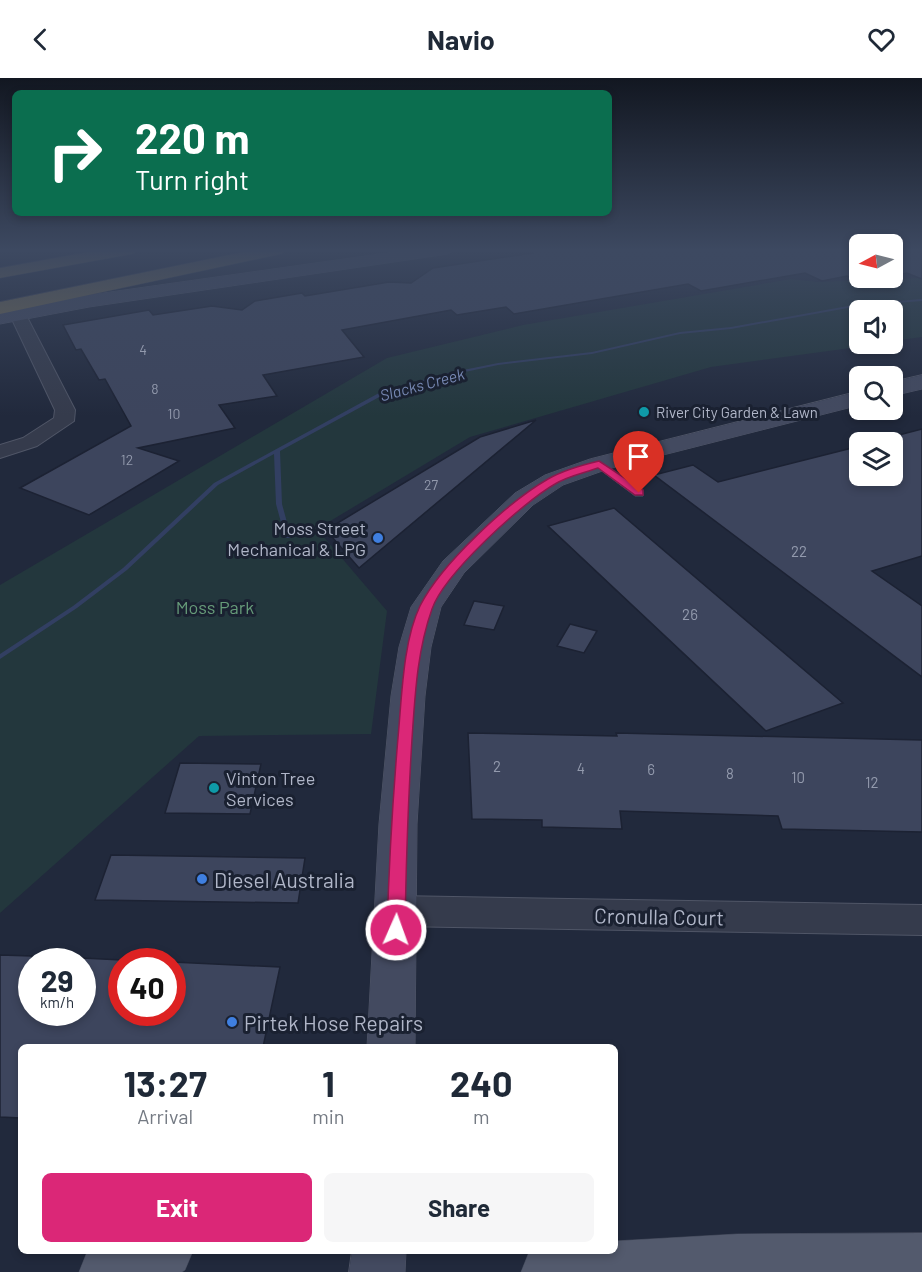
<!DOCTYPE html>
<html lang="en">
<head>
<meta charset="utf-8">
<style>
  body { margin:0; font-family:Barlow,sans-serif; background:#f6f6f7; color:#1f2937; height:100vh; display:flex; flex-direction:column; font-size:22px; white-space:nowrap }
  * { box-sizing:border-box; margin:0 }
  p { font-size:20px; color:#747a83 }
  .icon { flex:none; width:33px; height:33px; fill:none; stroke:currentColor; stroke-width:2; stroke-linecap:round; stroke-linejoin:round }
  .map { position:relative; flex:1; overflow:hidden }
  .details { position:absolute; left:18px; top:966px; width:600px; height:210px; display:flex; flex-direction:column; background:#fff; border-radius:9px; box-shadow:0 3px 9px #0003 }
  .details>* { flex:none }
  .top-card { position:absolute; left:12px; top:12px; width:600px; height:126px; border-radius:9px; box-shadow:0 3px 9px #0003; background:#0b6e4f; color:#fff; overflow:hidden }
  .needle { width:39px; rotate:263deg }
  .tools { position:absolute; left:849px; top:156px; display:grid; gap:12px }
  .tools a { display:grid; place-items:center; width:54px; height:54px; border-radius:9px; background:#fff; box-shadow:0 3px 9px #0003; font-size:30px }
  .speed { position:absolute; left:18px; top:870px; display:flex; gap:12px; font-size:30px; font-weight:700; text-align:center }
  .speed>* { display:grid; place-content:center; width:78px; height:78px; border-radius:50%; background:#fff; box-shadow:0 3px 9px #0003; line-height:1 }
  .speed small { font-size:15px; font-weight:400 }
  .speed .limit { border:9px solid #d22; background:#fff; color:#111 }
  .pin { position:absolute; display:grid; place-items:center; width:51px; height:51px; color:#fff; margin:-62px -26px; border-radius:50% 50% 50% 0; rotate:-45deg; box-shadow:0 0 6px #0007 }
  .pin .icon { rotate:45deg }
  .me { position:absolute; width:66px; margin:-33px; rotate:2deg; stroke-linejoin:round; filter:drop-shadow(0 0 4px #0008) }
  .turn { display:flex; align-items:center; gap:21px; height:126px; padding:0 24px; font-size:27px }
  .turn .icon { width:78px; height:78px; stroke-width:2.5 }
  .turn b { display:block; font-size:42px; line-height:51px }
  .eta { display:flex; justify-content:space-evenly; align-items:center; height:102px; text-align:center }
  .eta b { font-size:36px; font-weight:700; line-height:42px }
  .action { display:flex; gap:12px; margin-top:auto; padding:12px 24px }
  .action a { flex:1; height:69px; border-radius:9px; background:#db2777; color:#fff; font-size:24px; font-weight:700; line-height:69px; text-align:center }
  .action a+a { background:#f6f6f7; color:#1f2937 }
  header { display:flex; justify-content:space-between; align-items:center; height:78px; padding:0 24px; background:#fff; font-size:27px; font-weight:700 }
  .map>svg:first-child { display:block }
</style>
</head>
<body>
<header><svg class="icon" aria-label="back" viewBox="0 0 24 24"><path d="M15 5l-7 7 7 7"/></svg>Navio<svg class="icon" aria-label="heart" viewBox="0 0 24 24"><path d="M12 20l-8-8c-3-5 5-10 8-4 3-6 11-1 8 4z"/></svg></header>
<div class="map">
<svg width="922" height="1194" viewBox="0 0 922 1194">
  <rect width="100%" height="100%" fill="#21293c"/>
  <path fill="#23373d" d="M 922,200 L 922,259 L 893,263 L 892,232 L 860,232 L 860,266 L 880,266 L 711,289 L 470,359 L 317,451 L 387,533 L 371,656 L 199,658 L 0,835 L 0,507 L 387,280 L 523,247 L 791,201 L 818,204 Z"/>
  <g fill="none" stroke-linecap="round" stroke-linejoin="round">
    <path fill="#323f62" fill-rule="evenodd" d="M 922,221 L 922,223 L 859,228 L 731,251 L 680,256 L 592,276 L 498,287 L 446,298 L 383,317 L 280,373 L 282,426 L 291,459 L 290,460 L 286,460 L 285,459 L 276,426 L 274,376 L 218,407 L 127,492 L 77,530 L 0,581 L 0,576 L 73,528 L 123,490 L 214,405 L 379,315 L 443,296 L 498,285 L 592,274 L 680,254 L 731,249 L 859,226 Z"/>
  </g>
  <g fill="#3d455d" stroke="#1c2233" stroke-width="1.5">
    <path d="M 525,171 L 675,171 L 679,173 L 693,171 L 860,171 L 860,200 L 866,200 L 856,202 L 847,198 L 822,203 L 805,195 L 701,213 L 688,206 L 514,236 L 506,229 L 457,237 L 451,232 L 342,252 L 364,279 L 263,297 L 277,318 L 219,327 L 235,350 L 138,370 L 179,383 L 89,437 L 20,410 L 131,348 L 105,301 L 99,302 L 81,271 L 76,272 L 63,247 L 149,232 L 153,237 L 212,228 L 242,232 L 255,223 L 302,215 L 305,218 L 389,204 L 411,205 L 433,190 L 532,175 Z"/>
    <path d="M 892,171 L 922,171 L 922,201 L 907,195 L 892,198 Z"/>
    <path d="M 536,342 L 359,490 L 326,452 L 480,359 Z"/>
    <path d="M 922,351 L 922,478 L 872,493 L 922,528 L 922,599 L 654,397 L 693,387 L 718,404 L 860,368 L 860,398 L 892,398 L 892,364 L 872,364 Z"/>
    <path d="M 614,430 L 843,625 L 766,653 L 548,448 Z"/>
    <path d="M 474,523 L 504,528 L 494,552 L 464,547 Z"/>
    <path d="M 570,546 L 597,553 L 584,575 L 557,568 Z"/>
    <path d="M 468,655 L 617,658 L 616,655 L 922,662 L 922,754 L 782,751 L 778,738 L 620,733 L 622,751 L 542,749 L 542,742 L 472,741 Z"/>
    <path d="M 180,685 L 261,686 L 250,736 L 165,735 Z"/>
    <path d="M 111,777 L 305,780 L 298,825 L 95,822 Z"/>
    <path d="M 0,877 L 32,878 L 32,934 L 82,934 L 82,880 L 122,882 L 122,934 L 172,934 L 172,884 L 280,889 L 263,969 L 21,969 L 21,1040 L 0,1039 Z"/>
  </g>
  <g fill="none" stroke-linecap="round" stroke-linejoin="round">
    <defs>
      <path id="lane" d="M 599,383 L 643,412 L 643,418 L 635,418 L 595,388 L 593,386 Z"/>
      <g id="street">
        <path d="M 18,232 L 26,237 L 75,332 L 74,343 L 37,368 L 0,380 L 0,367 L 23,360 L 54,340 L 55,332 L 10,237 Z"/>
        <path d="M 397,818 L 922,827 L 922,857 L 397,848 L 384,843 L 379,833 L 384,823 Z"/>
      </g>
      <g id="secondary">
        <path d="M 415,171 L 456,171 L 448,176 L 89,229 L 0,246 L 0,234 L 89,217 Z"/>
        <path d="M 922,297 L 922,311 L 892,318 L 892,304 Z"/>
        <path d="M 860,313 L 860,327 L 608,391 L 563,407 L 533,427 L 464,495 L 441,529 L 431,569 L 425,618 L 417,746 L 415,969 L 367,969 L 379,746 L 391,618 L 399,569 L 411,529 L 443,483 L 515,415 L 545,397 L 590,381 Z"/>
        <path d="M 352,1173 L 406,1173 L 405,1194 L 349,1194 Z"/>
      </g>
      <g id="primary">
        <path d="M 922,1155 L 922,1194 L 521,1194 L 529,1174 L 532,1173 L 615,1173 L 615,1163 L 737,1156 Z"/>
        <path d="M 90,1173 L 193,1173 L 185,1192 L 182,1194 L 79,1194 L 87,1174 Z"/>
      </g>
      <g id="highway">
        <path d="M 105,171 L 140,171 L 132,176 L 0,200 L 0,190 Z"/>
        <path d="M 258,171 L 289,171 L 281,176 L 0,236 L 0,224 Z"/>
      </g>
    </defs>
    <use href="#lane" stroke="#505667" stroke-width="1"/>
    <use href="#street" stroke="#505667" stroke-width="2"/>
    <use href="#secondary" stroke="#505667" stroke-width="1"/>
    <use href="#primary" stroke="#3e4455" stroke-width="1"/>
    <use href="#highway" stroke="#3d4354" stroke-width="1"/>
    <use href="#lane" fill="#353b4c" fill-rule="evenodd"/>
    <use href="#street" fill="#353b4c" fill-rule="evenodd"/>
    <use href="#secondary" fill="#434a60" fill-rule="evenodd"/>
    <use href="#primary" fill="#535a6d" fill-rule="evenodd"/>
    <use href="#highway" fill="#736b52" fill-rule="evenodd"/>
  </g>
  <linearGradient id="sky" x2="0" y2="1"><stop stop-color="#121721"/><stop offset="0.51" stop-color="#3d4961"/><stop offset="1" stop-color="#3d4961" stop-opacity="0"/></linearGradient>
  <rect width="922" height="338" fill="url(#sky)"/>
  <path fill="#db2777" stroke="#8e194d" stroke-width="1.5" d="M 599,383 L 643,412 L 643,417 L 635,417 L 598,390 C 584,395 568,398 555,406 C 522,425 444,496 432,531 C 417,573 415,618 412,661 C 408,725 406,788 405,852 L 402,857 L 396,859 L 390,857 L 387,852 C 389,784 393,716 399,648 C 402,613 404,561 420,528 C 441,486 508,424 548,401 C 562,393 582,387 599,383 Z"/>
  <g fill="#0f9aa8" stroke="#1a2131" stroke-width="2">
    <circle cx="644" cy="334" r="6"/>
    <circle cx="214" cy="710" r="6"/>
  </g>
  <g fill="#3f7fe0" stroke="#1a2131" stroke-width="2">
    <circle cx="378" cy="460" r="6"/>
    <circle cx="202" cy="801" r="6"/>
    <circle cx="232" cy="944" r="6"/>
  </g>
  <g text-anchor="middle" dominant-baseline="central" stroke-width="6" stroke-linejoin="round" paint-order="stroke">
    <g font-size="14" fill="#939aad">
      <text x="143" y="271">4</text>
      <text x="155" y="310">8</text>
      <text x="174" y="335">10</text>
      <text x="127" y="381">12</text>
      <text x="431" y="406">27</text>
    </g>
    <g font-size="15" fill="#b0b6c8" stroke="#1a2131" text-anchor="start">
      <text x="656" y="334">River City Garden &amp; Lawn</text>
    </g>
    <g font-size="15" fill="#939aad">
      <text x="799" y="473">22</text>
      <text x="690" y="536">26</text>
      <text x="497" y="688">2</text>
      <text x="581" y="690">4</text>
      <text x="651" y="691">6</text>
      <text x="730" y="695">8</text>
      <text x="798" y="699">10</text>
      <text x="872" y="704">12</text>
    </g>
    <g font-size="16" font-style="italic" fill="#7687b2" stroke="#1a2131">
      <text transform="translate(422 306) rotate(-15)">Slacks Creek</text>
    </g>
    <g font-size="18" fill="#b0b6c8" stroke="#1a2131" text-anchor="end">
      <text x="366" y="450">Moss Street<tspan x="366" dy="21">Mechanical &amp; LPG</tspan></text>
      <text x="226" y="700" text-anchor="start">Vinton Tree<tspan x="226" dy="21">Services</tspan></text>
    </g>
    <g font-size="18" fill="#669b79" stroke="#1a2131">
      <text x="215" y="529">Moss Park</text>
    </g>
    <g font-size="21" fill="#b0b6c8" stroke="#1a2131" text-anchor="start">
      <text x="214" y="801">Diesel Australia</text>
      <text x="244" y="944">Pirtek Hose Repairs</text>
    </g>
    <g font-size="21" fill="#b0b6c8" stroke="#1a2131">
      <text transform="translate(659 838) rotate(1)">Cronulla Court</text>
    </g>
  </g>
</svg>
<div class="tools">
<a><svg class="needle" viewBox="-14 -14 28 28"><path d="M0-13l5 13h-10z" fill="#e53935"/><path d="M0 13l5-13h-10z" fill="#747a83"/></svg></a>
<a><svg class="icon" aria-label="sound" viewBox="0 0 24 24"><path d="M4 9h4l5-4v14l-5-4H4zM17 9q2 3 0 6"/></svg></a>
<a><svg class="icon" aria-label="search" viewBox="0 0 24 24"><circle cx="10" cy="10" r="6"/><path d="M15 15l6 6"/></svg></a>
<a><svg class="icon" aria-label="layers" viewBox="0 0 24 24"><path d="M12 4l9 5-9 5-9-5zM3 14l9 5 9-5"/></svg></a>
</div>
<div class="speed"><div>29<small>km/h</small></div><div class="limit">40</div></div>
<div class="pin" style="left:639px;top:415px;background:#d93025"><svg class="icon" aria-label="arrive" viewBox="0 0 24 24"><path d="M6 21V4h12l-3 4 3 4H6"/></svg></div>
<svg class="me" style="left:396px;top:852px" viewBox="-20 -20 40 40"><circle r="17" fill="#db2777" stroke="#fff" stroke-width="3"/><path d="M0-11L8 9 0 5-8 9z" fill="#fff"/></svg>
<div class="top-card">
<div class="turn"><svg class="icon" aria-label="right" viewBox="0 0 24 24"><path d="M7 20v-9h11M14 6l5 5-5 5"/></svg><div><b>220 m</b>Turn right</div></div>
</div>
<section class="details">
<div class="eta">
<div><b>13:27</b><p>Arrival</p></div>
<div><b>1</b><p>min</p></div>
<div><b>240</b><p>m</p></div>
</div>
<div class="action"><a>Exit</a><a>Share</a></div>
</section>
</div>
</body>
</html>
